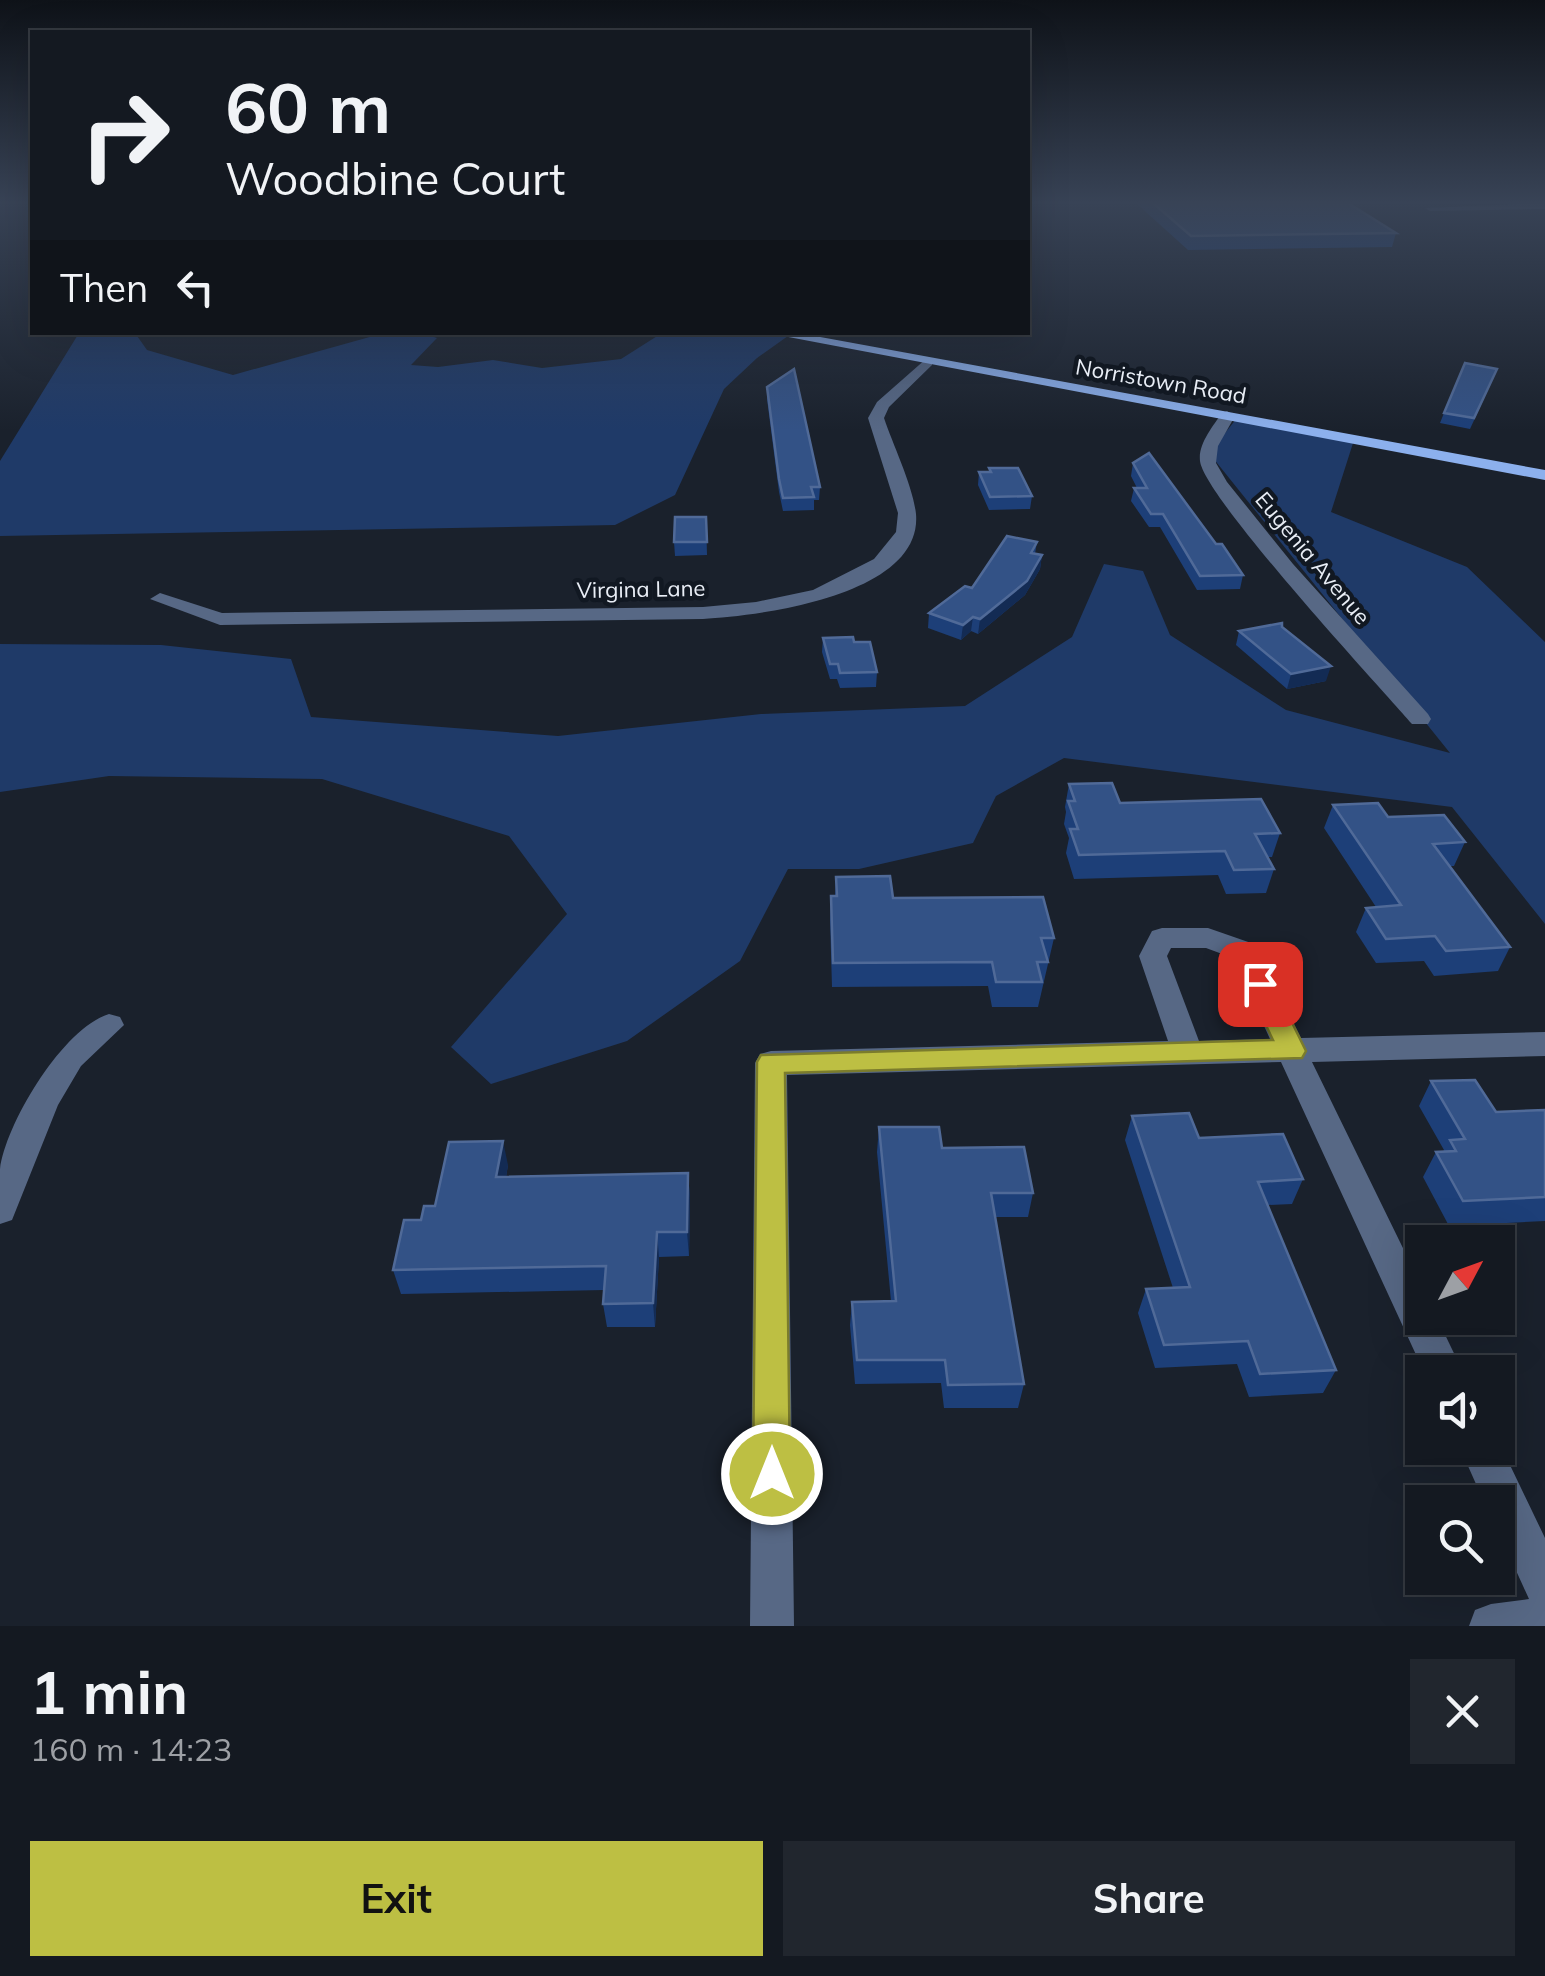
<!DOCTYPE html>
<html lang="en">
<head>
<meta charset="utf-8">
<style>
  body { margin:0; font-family:Mulish,sans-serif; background:#21262e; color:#f1f3f6; height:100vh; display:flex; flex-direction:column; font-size:38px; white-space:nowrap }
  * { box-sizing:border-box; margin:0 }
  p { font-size:32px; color:#9da0a5 }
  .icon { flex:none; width:55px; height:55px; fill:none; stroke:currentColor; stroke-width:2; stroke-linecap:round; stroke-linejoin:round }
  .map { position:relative; height:1626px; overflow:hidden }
  .sheet { display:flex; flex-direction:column; background:#141921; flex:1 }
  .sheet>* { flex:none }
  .hud { position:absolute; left:30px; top:30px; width:1000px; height:305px; border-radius:0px; box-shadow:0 10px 40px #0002,0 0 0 2px #33383f; background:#141921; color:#f1f3f6; overflow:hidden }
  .needle { width:65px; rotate:49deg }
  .tools { position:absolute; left:1405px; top:1225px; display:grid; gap:20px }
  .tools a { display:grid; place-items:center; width:110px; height:110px; border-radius:0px; background:#141921; box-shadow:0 10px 40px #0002,0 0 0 2px #33383f; font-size:50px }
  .pin { position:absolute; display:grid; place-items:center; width:85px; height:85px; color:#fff; margin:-42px; border-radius:20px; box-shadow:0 5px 15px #0006 }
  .me { position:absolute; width:110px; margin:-55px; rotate:0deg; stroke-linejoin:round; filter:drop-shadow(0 0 8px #0008) }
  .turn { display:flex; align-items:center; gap:35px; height:210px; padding:0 30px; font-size:45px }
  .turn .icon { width:130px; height:130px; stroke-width:2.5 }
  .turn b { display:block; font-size:70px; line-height:85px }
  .then { display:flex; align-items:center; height:95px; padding:0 30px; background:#0003; gap:20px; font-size:38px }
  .round { display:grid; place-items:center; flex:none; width:105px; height:105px; border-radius:0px; background:#21262e }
  .summary { display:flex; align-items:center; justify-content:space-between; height:170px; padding:0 30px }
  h1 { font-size:60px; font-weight:700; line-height:75px }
  .cta { display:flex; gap:20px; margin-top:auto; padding:20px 30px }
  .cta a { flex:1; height:115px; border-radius:0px; background:#bdbf43; color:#111; font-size:40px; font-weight:700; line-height:115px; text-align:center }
  .cta a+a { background:#21262e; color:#f1f3f6 }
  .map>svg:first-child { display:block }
</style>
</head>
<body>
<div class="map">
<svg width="1545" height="1626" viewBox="0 0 1545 1626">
  <rect width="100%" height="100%" fill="#1a212c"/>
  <g fill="#1f3a68">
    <path d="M 768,332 L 788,336 L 757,358 L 724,389 L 675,495 L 615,525 L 0,536 L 0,461 L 79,333 L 135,333 L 147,350 L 233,375 L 384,333 L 421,333 L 437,338 L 411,365 L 438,367 L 493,360 L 542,368 L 621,359 L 662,333 Z"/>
    <path d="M 1237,418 L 1354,440 L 1331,512 L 1467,567 L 1545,642 L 1545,924 L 1452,807 L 1064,758 L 996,796 L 973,843 L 859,869 L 788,869 L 740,961 L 627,1041 L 491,1084 L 451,1047 L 567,914 L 509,836 L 322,779 L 109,776 L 0,792 L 0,644 L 161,645 L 291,659 L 311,717 L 558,736 L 761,714 L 965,706 L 1072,637 L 1104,564 L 1143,571 L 1170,635 L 1286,710 L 1450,753 L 1209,453 Z"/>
  </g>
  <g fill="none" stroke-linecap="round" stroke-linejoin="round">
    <g fill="#576885" fill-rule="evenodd">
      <path d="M 1545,203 L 1545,209 L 1430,211 L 1425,208 Z"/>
      <path d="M 927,358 L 932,359 L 932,365 L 889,407 L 884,418 C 893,445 913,486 916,514 C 923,596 758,616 703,619 L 220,625 L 150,599 L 160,593 L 222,613 L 703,607 L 756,602 L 813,590 L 874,559 L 896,532 L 898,513 L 868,418 L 877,402 Z"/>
      <path d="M 1227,411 L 1235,416 L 1218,446 L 1216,463 L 1227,482 L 1293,564 L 1428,714 L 1431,719 L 1428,724 L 1412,724 C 1378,685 1204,497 1200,461 C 1198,444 1213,426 1222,413 Z"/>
      <path d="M 1162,928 L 1208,928 L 1254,944 L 1301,1038 L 1545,1032 L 1545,1056 L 1312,1062 L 1422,1287 L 1422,1318 L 1437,1318 L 1463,1372 L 1424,1372 L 1281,1062 L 787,1075 L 794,1626 L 750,1626 L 755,1063 L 760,1054 L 771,1051 L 1168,1041 L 1139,956 L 1152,931 ZM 1171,948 L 1206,948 L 1233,958 L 1270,1039 L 1199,1041 L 1167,956 Z"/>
      <path d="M 109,1014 L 120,1017 L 124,1025 L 81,1066 L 58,1105 L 12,1220 L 0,1224 C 0,1206 0,1187 0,1169 C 6,1123 63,1028 109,1014 Z"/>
      <path d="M 1498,1440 L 1545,1538 L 1545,1626 L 1469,1626 L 1475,1610 L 1491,1604 L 1529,1599 L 1498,1531 L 1498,1502 L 1484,1502 L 1460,1448 L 1498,1448 Z"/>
    </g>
    <path fill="#8cb0ed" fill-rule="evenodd" d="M 762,332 L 793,332 L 1545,470 L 1545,480 Z"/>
  </g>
  <g fill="#1d3f78">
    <path d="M 1136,203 L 1348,203 L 1396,233 L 1392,247 L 1188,250 Z"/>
    <path d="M 1493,379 L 1470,429 L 1440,423 L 1444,413 Z"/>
    <path d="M 767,387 L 820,487 L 819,500 L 814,500 L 814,510 L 783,511 L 779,492 L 767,399 Z"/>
    <path d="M 1133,463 L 1216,544 L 1243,575 L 1240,589 L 1197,590 L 1160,527 L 1149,527 L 1131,501 L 1134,488 L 1137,488 L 1131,476 Z"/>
    <path d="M 989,468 L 1032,496 L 1030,509 L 989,510 L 978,485 L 979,472 L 989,472 Z"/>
    <path d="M 706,517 L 707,555 L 675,556 L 674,542 Z"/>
    <path d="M 1037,542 L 1035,554 L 1042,555 L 1040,569 L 1025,595 L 978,634 L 971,631 L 961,640 L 928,628 L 929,613 L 972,588 Z"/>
    <path d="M 1282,627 L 1326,681 L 1287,689 L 1236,645 L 1239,631 Z"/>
    <path d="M 823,638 L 854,642 L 877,672 L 876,687 L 840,688 L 837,679 L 830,679 L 822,652 Z"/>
    <path d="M 1069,784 L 1120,803 L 1280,833 L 1272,857 L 1268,857 L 1274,869 L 1266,893 L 1226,894 L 1218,875 L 1074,879 L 1066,853 L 1069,838 L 1064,824 L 1066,812 L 1065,807 Z"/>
    <path d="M 1333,805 L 1388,817 L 1465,842 L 1454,866 L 1450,866 L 1510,947 L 1498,971 L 1434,976 L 1424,961 L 1376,963 L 1356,932 L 1366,908 L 1376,907 L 1324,828 Z"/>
    <path d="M 836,877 L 893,898 L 1054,938 L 1038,1007 L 992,1007 L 988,986 L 832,987 L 830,920 L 831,896 L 835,896 Z"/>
    <path d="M 1431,1081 L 1496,1112 L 1545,1110 L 1545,1221 L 1449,1226 L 1423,1177 L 1436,1152 L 1443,1152 L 1444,1150 L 1419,1106 Z"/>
    <path d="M 1132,1116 L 1199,1138 L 1303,1179 L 1292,1204 L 1267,1205 L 1336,1370 L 1323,1393 L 1249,1397 L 1237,1364 L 1155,1368 L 1138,1313 L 1146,1289 L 1173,1288 L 1125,1140 Z"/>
    <path d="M 879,1127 L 942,1148 L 1033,1193 L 1028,1217 L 995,1217 L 1024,1384 L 1018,1408 L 944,1408 L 941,1383 L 855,1384 L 850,1325 L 852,1302 L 891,1301 L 877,1152 Z"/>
    <path d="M 508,1165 L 506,1177 L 688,1173 L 690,1198 L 689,1256 L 659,1257 L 655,1327 L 607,1327 L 603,1304 L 604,1290 L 401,1294 L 393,1270 L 421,1220 L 435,1206 Z"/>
  </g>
  <g fill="#132b54">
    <path d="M 1042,555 L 1040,569 L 1025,595 L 978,634 L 980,619 Z"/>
    <path d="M 973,617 L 971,631 L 961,640 L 963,625 Z"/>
    <path d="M 1331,666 L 1326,681 L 1287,689 L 1291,674 Z"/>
    <path d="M 503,1141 L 508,1165 L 502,1201 L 496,1177 Z"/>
    <path d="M 688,1173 L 690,1198 L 689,1256 L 687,1232 Z"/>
    <path d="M 657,1232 L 659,1257 L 655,1327 L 653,1303 Z"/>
  </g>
  <g fill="#335286" stroke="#506a98" stroke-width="2.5">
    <path d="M 1153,203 L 1348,203 L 1396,233 L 1191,236 Z"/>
    <path d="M 1465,363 L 1497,369 L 1474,418 L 1444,413 Z"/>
    <path d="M 794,369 L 820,487 L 811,487 L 814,497 L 783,498 L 779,479 L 767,387 Z"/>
    <path d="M 1149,453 L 1216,544 L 1222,544 L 1243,575 L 1200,576 L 1163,514 L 1151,514 L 1134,488 L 1147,488 L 1133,463 Z"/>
    <path d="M 989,468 L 1018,468 L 1032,496 L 990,497 L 979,472 L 991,472 Z"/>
    <path d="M 675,517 L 706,517 L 707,542 L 674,542 Z"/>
    <path d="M 1007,536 L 1037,542 L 1031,553 L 1042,555 L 1027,581 L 980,619 L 973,617 L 963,625 L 929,613 L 965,586 L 972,588 Z"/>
    <path d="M 1282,623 L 1282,627 L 1331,666 L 1291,674 L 1239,631 Z"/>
    <path d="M 853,637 L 854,642 L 870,642 L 877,672 L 840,673 L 838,664 L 830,664 L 823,638 Z"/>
    <path d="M 1112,783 L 1120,803 L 1261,799 L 1280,833 L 1255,834 L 1274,869 L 1234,870 L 1225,851 L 1079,855 L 1070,829 L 1078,829 L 1068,801 L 1075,801 L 1069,784 Z"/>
    <path d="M 1378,803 L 1388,817 L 1444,815 L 1465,842 L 1433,844 L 1510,947 L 1446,951 L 1435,936 L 1386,939 L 1366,908 L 1401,905 L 1333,805 Z"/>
    <path d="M 890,876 L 893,898 L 1043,897 L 1054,938 L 1041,938 L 1048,962 L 1037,962 L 1042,982 L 996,982 L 992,962 L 833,963 L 831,896 L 837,896 L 836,877 Z"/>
    <path d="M 1475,1080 L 1496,1112 L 1545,1110 L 1545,1197 L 1463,1201 L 1436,1152 L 1456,1151 L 1450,1140 L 1465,1139 L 1431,1081 Z"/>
    <path d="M 1189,1113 L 1199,1138 L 1283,1134 L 1303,1179 L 1258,1182 L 1336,1370 L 1260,1374 L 1248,1341 L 1164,1345 L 1146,1289 L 1190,1287 L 1132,1116 Z"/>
    <path d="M 879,1127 L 939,1127 L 942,1148 L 1024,1147 L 1033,1193 L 991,1193 L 1024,1384 L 948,1385 L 945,1360 L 857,1360 L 852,1302 L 896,1301 Z"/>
    <path d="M 503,1141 L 496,1177 L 688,1173 L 687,1232 L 657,1232 L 653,1303 L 603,1304 L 606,1266 L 393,1270 L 404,1220 L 421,1220 L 424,1206 L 435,1206 L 449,1142 Z"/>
  </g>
  <linearGradient id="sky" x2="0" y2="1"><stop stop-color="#0e1218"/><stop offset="0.47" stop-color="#384356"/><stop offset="1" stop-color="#384356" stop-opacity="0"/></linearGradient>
  <rect width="1545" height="431" fill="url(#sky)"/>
  <path fill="#bdbf43" stroke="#7b7c2c" stroke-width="2.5" d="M 1260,975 L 1269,978 L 1273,984 L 1306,1051 L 1302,1058 L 785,1073 L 790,1474 L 785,1487 L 772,1493 L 758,1487 L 753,1474 L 757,1062 L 761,1055 L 1273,1040 L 1246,984 L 1250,978 Z"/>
  <g text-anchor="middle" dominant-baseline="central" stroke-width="9" stroke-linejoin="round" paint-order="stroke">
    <g font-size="22" fill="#e9eef6" stroke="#111822">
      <text transform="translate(1161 381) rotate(10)">Norristown Road</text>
      <text transform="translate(1313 558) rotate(50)">Eugenia Avenue</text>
      <text transform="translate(641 589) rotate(-1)">Virgina Lane</text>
    </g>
  </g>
</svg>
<div class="tools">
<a><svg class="needle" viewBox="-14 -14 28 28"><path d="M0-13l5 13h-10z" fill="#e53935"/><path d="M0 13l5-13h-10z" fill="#9da0a5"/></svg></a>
<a><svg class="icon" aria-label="sound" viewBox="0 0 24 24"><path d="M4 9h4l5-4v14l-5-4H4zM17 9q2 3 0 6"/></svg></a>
<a><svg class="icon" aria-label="search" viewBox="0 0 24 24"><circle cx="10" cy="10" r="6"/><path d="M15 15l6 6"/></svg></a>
</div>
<div class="pin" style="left:1260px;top:984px;background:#d93025"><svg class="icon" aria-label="arrive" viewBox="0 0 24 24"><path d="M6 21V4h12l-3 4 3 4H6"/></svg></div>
<svg class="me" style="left:772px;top:1474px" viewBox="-20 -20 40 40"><circle r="17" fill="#bdbf43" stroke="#fff" stroke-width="3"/><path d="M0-11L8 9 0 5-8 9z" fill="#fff"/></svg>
<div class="hud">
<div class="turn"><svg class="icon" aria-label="right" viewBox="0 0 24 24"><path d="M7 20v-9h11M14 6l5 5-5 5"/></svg><div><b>60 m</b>Woodbine Court</div></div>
<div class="then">Then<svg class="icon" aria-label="left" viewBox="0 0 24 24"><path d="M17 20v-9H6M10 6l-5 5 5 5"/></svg></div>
</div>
</div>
<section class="sheet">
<div class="summary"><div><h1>1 min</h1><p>160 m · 14:23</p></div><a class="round"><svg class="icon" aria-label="close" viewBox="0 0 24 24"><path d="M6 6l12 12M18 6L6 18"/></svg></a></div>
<div class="cta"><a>Exit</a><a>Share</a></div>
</section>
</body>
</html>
